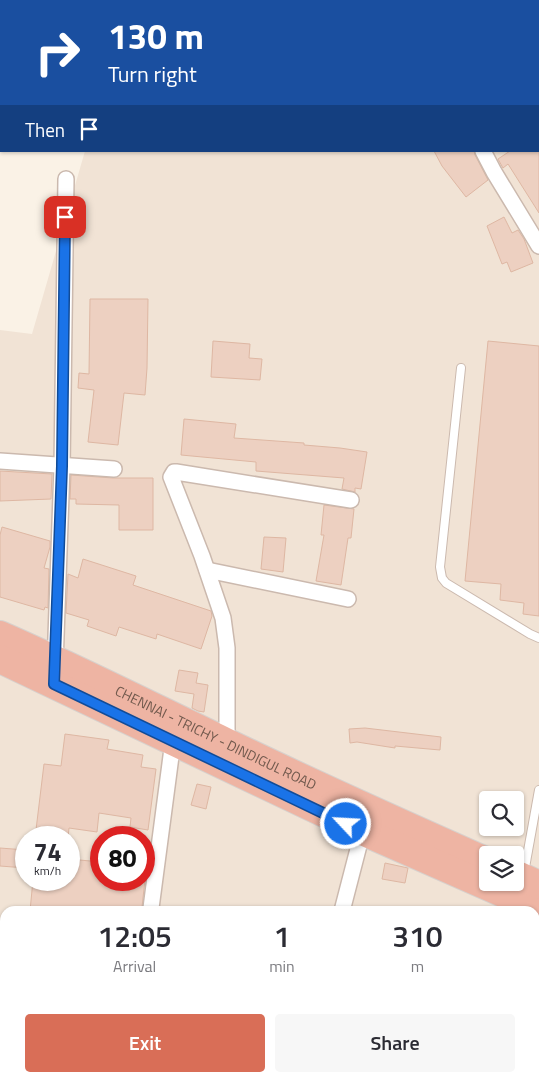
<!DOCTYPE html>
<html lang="en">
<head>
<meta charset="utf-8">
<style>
  body { margin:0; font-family:"Titillium Web",sans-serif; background:#f7f7f7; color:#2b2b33; height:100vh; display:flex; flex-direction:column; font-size:19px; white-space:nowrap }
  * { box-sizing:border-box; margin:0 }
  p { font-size:16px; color:#7c7c81 }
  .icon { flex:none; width:28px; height:28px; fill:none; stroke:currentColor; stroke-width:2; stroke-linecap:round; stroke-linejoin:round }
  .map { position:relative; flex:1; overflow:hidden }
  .details { position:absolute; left:0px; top:906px; width:540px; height:176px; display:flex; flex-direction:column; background:#fff; border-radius:15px 15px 0 0; box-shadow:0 1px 4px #0004 }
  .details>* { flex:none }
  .guide { position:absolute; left:0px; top:0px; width:540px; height:152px; box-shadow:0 1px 4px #0004; background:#1a4fa0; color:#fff; overflow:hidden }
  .tools { position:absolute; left:479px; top:791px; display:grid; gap:10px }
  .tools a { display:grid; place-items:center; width:45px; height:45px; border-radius:5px; background:#fff; box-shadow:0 1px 4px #0004; font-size:25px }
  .speed { position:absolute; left:15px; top:826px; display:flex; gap:10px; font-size:25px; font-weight:700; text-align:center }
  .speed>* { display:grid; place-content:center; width:65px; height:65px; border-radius:50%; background:#fff; box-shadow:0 1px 4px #0004; line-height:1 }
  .speed small { font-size:12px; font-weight:400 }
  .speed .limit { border:8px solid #d22; background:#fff; color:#111 }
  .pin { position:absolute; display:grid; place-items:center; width:42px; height:42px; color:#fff; margin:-21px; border-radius:10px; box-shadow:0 2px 8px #0006 }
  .me { position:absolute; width:55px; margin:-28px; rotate:295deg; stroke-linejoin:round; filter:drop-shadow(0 0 4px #0008) }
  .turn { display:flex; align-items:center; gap:18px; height:105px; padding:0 25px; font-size:22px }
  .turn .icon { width:65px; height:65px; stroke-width:2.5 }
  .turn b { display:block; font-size:35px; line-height:42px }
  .then { display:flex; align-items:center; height:48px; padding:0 25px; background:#0003; gap:10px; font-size:19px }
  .eta { display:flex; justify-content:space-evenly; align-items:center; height:85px; text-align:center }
  .eta b { font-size:30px; font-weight:600; line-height:35px }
  .cta { display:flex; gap:10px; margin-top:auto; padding:10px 25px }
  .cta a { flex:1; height:58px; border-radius:5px; background:#d96e57; color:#fff; font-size:20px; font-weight:600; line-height:58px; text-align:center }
  .cta a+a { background:#f7f7f7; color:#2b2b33 }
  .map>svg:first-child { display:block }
</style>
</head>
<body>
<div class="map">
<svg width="539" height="1082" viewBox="0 0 539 1082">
  <rect width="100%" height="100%" fill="#faf2e6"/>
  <path fill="#f1e3d5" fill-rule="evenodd" d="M 50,0 L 539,0 L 539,1082 L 0,1082 L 0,330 L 32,334 L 85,151 L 539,151 L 539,1 L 50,1 ZM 488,800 L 515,800 L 515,828 L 488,828 ZM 26,838 L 69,838 L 69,880 L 26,880 ZM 101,838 L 144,838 L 144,880 L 101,880 ZM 488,855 L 515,855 L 515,882 L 488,882 ZM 5,911 L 535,911 L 535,1078 L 5,1078 Z"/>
  <g fill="#edd0c1" stroke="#deb7a3">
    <path d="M 434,151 L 474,151 L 475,155 L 488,180 L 466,197 L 442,166 Z"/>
    <path d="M 510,151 L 539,151 L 539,213 L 508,164 L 503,168 L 498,159 Z"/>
    <path d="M 504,217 L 512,233 L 518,230 L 524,239 L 533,263 L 511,272 L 507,262 L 502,264 L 487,226 Z"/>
    <path d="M 90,299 L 148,299 L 147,368 L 145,395 L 124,393 L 118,445 L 88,442 L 94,390 L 78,388 L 79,373 L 89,374 Z"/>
    <path d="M 213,341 L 250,344 L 249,358 L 262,359 L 260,380 L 211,377 Z"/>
    <path d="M 488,341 L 539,346 L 539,616 L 523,614 L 524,603 L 500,600 L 501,584 L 465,581 Z"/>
    <path d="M 184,419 L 236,424 L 234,438 L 304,443 L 304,445 L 340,448 L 367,452 L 361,489 L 355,488 L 355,492 L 342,489 L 344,478 L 256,471 L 256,462 L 181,455 Z"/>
    <path d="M 0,471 L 52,474 L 51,499 L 0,501 Z"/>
    <path d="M 71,475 L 113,478 L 153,478 L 153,530 L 119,530 L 119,505 L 76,504 L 76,499 L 70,499 Z"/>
    <path d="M 324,505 L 354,509 L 351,538 L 348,538 L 341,585 L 316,581 L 324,535 L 321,535 Z"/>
    <path d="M 2,527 L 50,541 L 50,547 L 44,568 L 49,569 L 48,608 L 45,607 L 44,610 L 0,597 L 0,535 Z"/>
    <path d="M 264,537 L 286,538 L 283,572 L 261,569 Z"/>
    <path d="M 83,559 L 136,576 L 133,585 L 211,611 L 212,616 L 201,649 L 157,634 L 156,639 L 119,627 L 116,636 L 87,626 L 89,620 L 66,613 L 68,574 L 78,578 Z"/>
    <path d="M 179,670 L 198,673 L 196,683 L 208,685 L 204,712 L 198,711 L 192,708 L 194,694 L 175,691 Z"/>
    <path d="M 365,728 L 441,737 L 440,750 L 395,746 L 395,748 L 357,742 L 350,743 L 349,729 Z"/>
    <path d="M 65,734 L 109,740 L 107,749 L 143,755 L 141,767 L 156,769 L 148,830 L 130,827 L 131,818 L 99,813 L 97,832 L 69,828 L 68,838 L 35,838 L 44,764 L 61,766 Z"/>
    <path d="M 197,784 L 211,787 L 206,809 L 191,805 Z"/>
    <path d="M 0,848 L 26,850 L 26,868 L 0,866 Z"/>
    <path d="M 69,859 L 101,862 L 101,880 L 145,880 L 142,907 L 142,911 L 30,911 L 33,880 L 69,880 Z"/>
    <path d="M 385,863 L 408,868 L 405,883 L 382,879 Z"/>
  </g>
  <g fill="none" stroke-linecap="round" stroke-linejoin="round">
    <defs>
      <g id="lane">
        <path d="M 461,368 L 440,567 L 442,578 L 446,583 L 530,634 L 539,638"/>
        <path d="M 524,873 L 539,790"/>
      </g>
      <g id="street">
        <path d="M 270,0 L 272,1"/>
        <path d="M 259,1 L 259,0"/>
        <path d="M 416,1 L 417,0"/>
        <path d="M 483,151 L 494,172 L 539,246"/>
        <path d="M 0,461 L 114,469"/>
        <path d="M 207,570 L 348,599"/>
        <path d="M 55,665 L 62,466 L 66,179"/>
        <path d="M 227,743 L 227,648 L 223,618 L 202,556 L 171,477 L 174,472 L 176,472 L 351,500"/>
        <path d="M 151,908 L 173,741"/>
        <path d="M 342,911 L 364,826"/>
        <path d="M 41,1082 L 42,1078"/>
        <path d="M 221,1082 L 222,1078"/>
      </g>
      <g id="highway">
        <path id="s1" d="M 0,635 C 76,668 151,706 226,742 C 312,784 400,823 488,862"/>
        <path d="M 0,659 L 362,831 L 539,909"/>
        <path d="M 515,874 L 539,885"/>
      </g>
    </defs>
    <use href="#lane" stroke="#cbb9ae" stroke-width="10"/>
    <use href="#street" stroke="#cbb9ae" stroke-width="18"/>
    <use href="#highway" stroke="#d7d1cd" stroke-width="30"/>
    <use href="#lane" stroke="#fff" stroke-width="8"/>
    <use href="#street" stroke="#fff" stroke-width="15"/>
    <use href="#highway" stroke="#eeb4a3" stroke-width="28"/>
  </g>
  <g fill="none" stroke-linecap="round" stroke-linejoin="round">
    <defs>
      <path id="route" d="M 65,217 L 62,466 L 54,684 L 346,824"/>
    </defs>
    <use href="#route" stroke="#114b97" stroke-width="12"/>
    <use href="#route" stroke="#1a73e8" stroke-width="9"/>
  </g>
  <g text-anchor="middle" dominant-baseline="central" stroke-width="4" stroke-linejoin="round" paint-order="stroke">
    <g font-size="14" fill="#71594d" stroke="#fdf6ec">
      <text stroke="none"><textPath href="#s1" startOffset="239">CHENNAI - TRICHY - DINDIGUL ROAD</textPath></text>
    </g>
  </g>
</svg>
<div class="tools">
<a><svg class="icon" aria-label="search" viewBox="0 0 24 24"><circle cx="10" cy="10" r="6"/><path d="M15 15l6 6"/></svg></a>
<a><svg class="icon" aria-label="layers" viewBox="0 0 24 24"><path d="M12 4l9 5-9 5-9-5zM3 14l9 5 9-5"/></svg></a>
</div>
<div class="speed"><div>74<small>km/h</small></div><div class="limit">80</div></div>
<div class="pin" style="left:65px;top:217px;background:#d93025"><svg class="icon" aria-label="arrive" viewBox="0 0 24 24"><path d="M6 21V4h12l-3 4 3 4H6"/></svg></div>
<svg class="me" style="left:346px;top:824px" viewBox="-20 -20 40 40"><circle r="17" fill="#1a73e8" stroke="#fff" stroke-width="3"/><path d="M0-11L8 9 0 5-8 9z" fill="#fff"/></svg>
<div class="guide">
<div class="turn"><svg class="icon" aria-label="right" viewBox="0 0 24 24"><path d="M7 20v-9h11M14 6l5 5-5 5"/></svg><div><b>130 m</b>Turn right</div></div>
<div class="then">Then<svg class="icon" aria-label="arrive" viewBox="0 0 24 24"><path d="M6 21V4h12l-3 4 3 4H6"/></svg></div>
</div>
<section class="details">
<div class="eta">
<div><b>12:05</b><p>Arrival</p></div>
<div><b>1</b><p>min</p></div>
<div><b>310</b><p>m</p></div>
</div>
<div class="cta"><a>Exit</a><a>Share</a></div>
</section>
</div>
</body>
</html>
